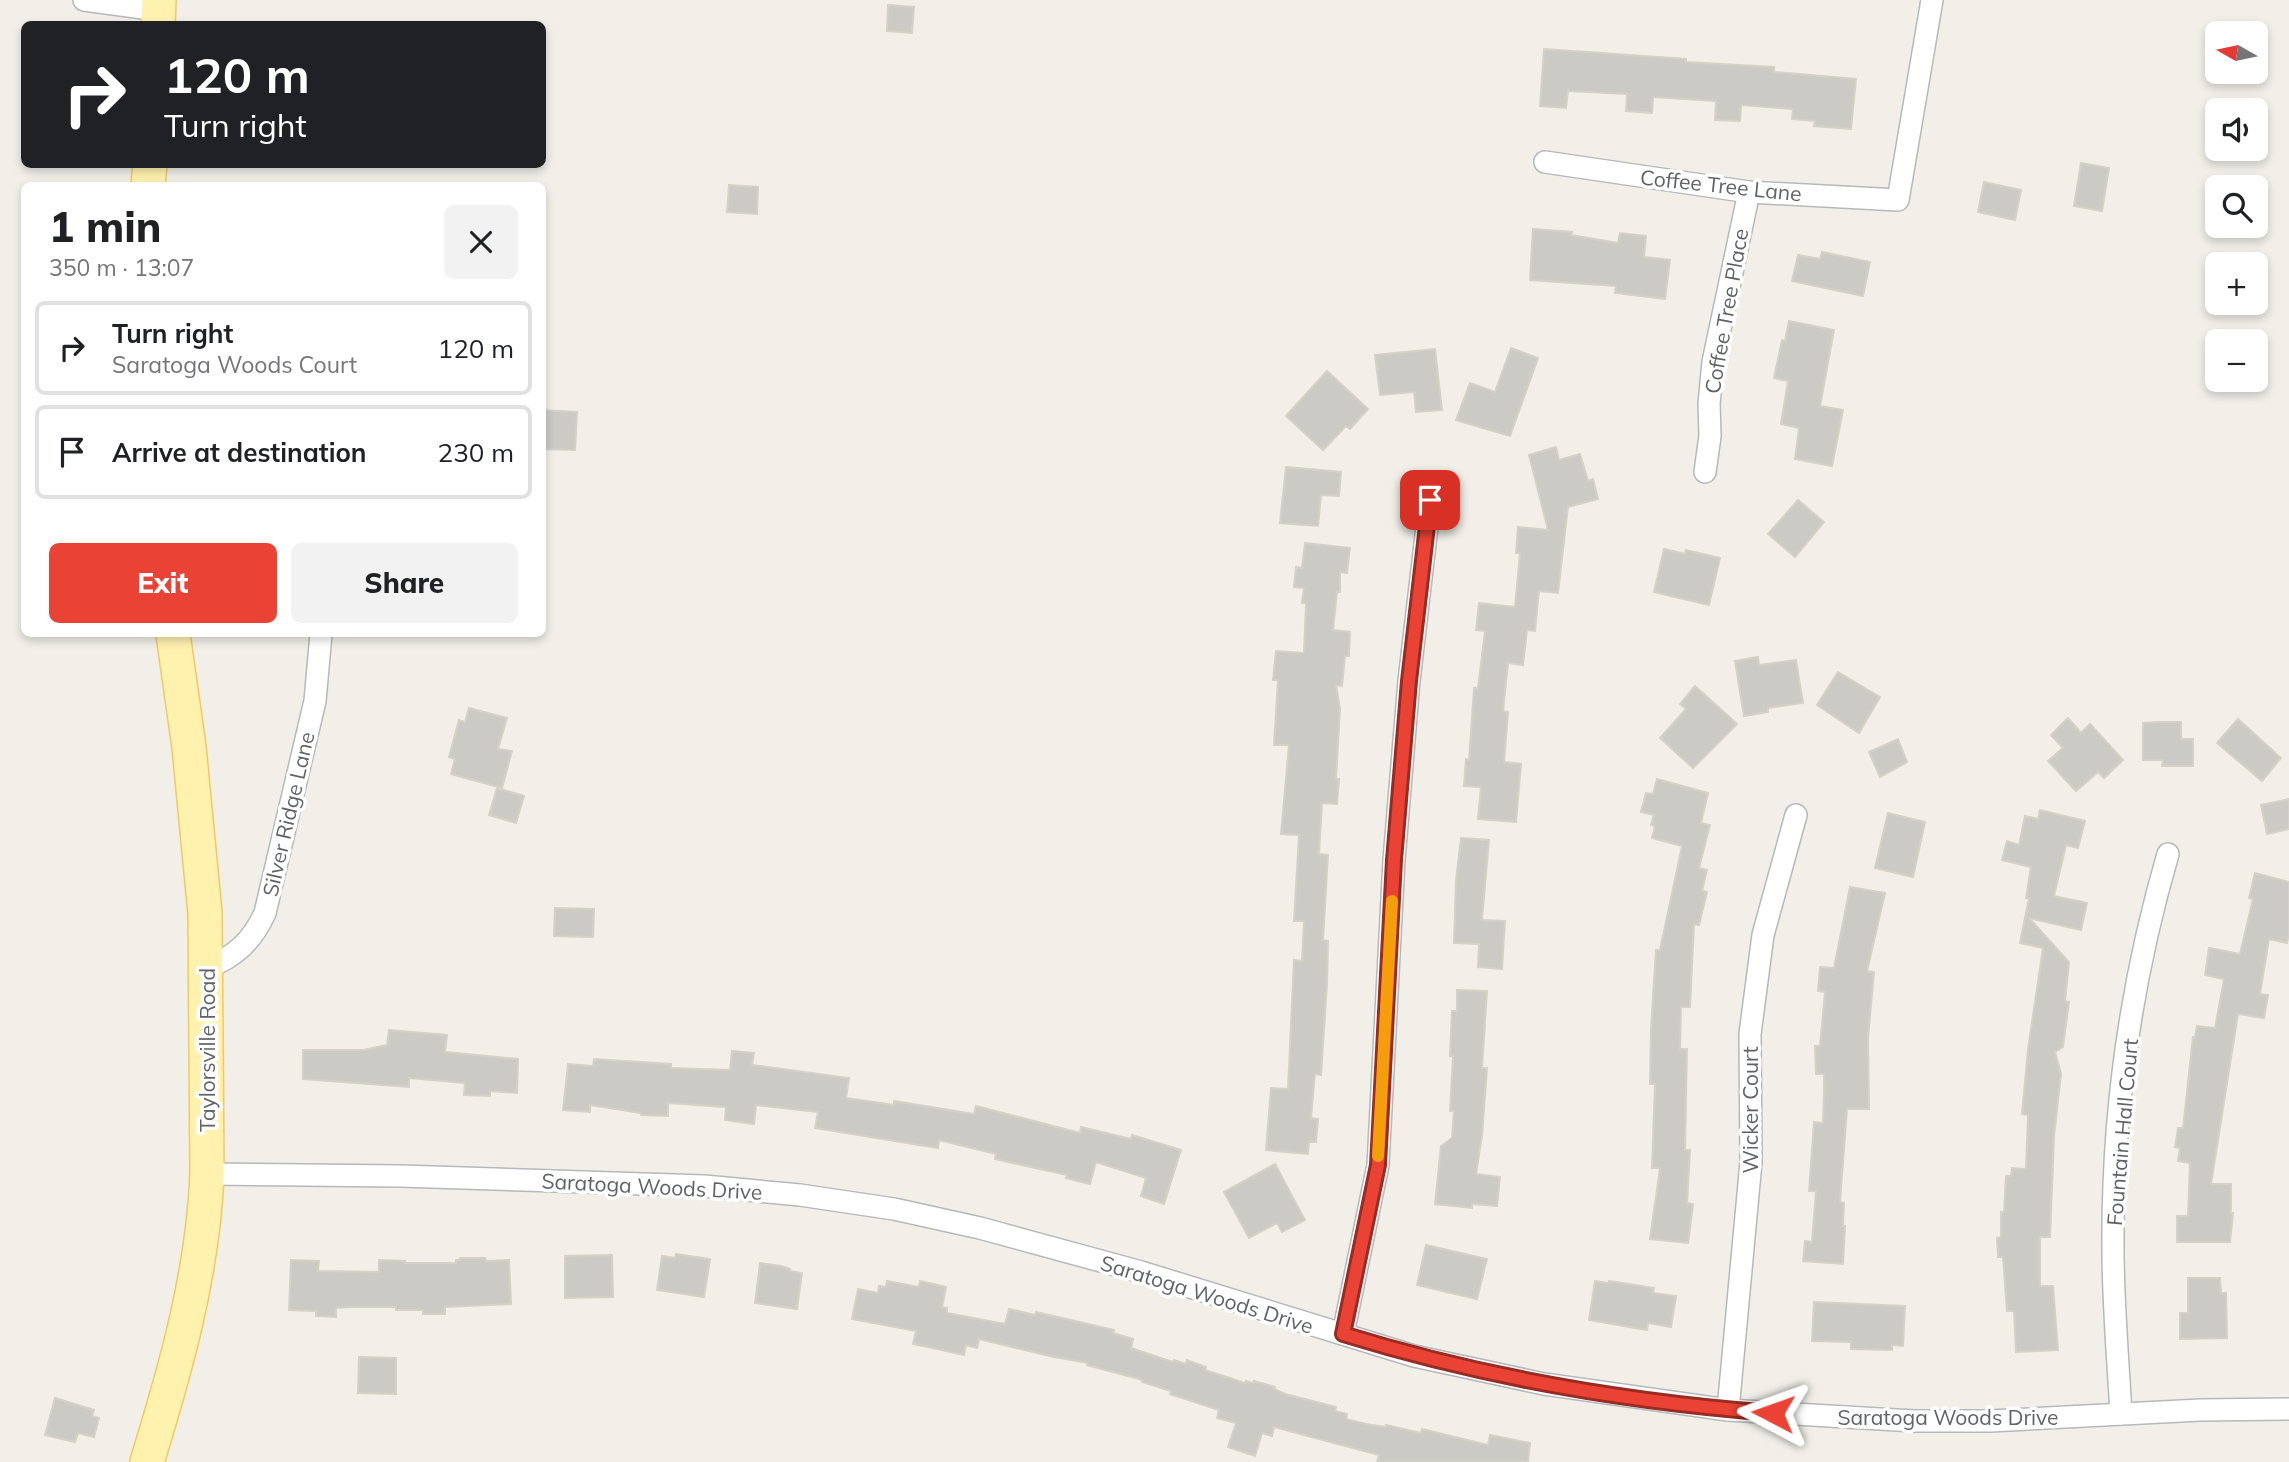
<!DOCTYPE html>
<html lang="en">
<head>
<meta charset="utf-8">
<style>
  body { margin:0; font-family:Mulish,sans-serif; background:#f2f2f2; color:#202124; height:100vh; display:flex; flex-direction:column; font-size:26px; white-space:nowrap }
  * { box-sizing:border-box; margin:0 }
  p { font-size:23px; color:#757577 }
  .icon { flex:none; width:38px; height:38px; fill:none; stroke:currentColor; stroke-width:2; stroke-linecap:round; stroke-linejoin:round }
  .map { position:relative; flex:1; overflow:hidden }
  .sheet { position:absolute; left:21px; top:182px; width:525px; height:455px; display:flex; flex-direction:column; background:#fff; border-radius:10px; box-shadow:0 4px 10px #0003 }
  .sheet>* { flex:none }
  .hud { position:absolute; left:21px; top:21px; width:525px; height:147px; border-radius:10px; box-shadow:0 4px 10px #0003; background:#202124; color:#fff; overflow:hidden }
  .needle { width:46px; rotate:279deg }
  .controls { position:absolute; left:2205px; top:21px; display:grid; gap:14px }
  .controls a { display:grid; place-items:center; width:63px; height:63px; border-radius:10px; background:#fff; box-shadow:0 4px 10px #0003; font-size:35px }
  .pin { position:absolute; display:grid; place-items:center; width:60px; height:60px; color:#fff; margin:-30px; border-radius:14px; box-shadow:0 4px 10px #0006 }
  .me { position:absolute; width:77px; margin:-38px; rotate:274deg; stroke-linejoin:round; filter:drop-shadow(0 0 5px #0008) }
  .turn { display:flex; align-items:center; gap:24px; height:147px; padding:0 28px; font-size:32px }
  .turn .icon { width:91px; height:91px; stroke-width:2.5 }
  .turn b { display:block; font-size:49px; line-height:60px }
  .round { display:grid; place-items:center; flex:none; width:74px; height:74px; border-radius:10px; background:#f2f2f2 }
  .head { display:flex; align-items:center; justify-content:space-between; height:119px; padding:0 28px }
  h1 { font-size:42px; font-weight:800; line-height:52px }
  .action { display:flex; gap:14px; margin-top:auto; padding:14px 28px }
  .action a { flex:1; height:80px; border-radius:10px; background:#ea4335; color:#fff; font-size:28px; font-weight:800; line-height:80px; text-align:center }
  .action a+a { background:#f2f2f2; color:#202124 }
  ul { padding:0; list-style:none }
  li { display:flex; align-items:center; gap:21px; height:94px; margin:0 14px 10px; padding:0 14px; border:4px solid #e0e0e0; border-radius:10px }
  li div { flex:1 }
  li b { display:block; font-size:26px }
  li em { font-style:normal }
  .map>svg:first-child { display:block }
</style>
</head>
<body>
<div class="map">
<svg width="2289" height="1462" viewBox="0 0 2289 1462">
  <rect width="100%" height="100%" fill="#f1efe8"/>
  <g fill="#cccac5" stroke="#d6d1c6" stroke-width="2">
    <path d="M 888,5 L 914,7 L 912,33 L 887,31 Z"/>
    <path d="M 1544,49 L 1686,59 L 1686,62 L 1774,67 L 1774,72 L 1856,79 L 1851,129 L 1814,126 L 1815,121 L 1792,119 L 1793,109 L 1741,105 L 1740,121 L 1715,120 L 1716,101 L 1653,97 L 1652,113 L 1626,111 L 1627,94 L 1568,91 L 1566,108 L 1540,106 Z"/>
    <path d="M 2081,163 L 2109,168 L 2102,211 L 2074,206 Z"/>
    <path d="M 1984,182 L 2021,190 L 2015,220 L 1978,212 Z"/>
    <path d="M 729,185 L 758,187 L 757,214 L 727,212 Z"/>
    <path d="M 1533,229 L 1572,232 L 1571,235 L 1618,243 L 1620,233 L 1646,236 L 1644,257 L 1670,260 L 1665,299 L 1615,293 L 1616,286 L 1530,280 Z"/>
    <path d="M 1822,252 L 1870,262 L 1863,296 L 1792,281 L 1798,255 L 1820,259 Z"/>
    <path d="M 1789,321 L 1834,330 L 1820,406 L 1843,410 L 1832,466 L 1795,459 L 1799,428 L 1781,424 L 1788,381 L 1774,378 L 1782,340 L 1785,341 Z"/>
    <path d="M 1511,348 L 1538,358 L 1510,436 L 1456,420 L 1470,383 L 1495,392 Z"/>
    <path d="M 1435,349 L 1442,410 L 1416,412 L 1414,392 L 1380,395 L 1375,355 Z"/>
    <path d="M 1327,371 L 1368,409 L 1350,429 L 1346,426 L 1323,450 L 1286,416 Z"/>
    <path d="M 542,410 L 577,412 L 575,450 L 542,449 Z"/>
    <path d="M 1556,447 L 1559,460 L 1580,454 L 1588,481 L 1593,479 L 1598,499 L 1568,507 L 1558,593 L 1539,591 L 1535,631 L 1527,630 L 1523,665 L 1508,663 L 1503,711 L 1508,712 L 1504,762 L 1521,764 L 1516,822 L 1478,819 L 1481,787 L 1464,786 L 1466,759 L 1469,760 L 1474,688 L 1478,688 L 1485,631 L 1476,630 L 1479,603 L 1515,607 L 1520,553 L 1516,553 L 1518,527 L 1548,530 L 1529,455 Z"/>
    <path d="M 1286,467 L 1341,472 L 1339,496 L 1321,495 L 1318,526 L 1280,523 Z"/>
    <path d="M 1798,500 L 1824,522 L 1795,557 L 1768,534 Z"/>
    <path d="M 1305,543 L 1350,548 L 1347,573 L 1340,572 L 1340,592 L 1337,592 L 1333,630 L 1350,632 L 1349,656 L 1345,656 L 1342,686 L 1336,685 L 1340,709 L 1336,779 L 1339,779 L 1337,804 L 1322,803 L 1319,854 L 1328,855 L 1323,940 L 1328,941 L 1327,984 L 1321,1075 L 1315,1074 L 1311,1118 L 1318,1119 L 1316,1142 L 1309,1142 L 1308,1154 L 1266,1150 L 1271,1088 L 1288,1089 L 1294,960 L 1302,961 L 1304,921 L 1294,921 L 1299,835 L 1281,834 L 1289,745 L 1274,745 L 1278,680 L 1273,680 L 1276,651 L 1304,653 L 1306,603 L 1302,603 L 1304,588 L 1294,587 L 1296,567 L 1302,568 Z"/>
    <path d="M 1664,549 L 1685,554 L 1686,550 L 1720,558 L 1709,605 L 1654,592 Z"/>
    <path d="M 1758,657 L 1759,665 L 1796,660 L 1803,703 L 1768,708 L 1768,712 L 1744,716 L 1735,661 Z"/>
    <path d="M 1838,672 L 1880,697 L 1859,733 L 1817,705 Z"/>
    <path d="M 1695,686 L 1737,724 L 1693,768 L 1660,738 L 1686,709 L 1680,704 Z"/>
    <path d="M 469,708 L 507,718 L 498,749 L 512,751 L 502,788 L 451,774 L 455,759 L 449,757 L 459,720 L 465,722 Z"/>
    <path d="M 2068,718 L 2081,733 L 2090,724 L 2123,760 L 2104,778 L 2098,772 L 2076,791 L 2048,761 L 2063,748 L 2051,735 Z"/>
    <path d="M 2238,719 L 2281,758 L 2262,781 L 2217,743 Z"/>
    <path d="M 2159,722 L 2181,722 L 2181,739 L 2193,739 L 2193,766 L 2162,766 L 2163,760 L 2143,760 L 2143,723 Z"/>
    <path d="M 1898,739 L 1907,762 L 1880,777 L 1869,752 Z"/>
    <path d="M 1657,779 L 1708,793 L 1701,823 L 1710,825 L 1699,868 L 1707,870 L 1702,891 L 1707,892 L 1699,925 L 1694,924 L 1690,1007 L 1681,1007 L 1680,1049 L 1687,1049 L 1685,1150 L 1690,1150 L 1687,1203 L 1693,1204 L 1688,1243 L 1650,1239 L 1660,1168 L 1652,1168 L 1655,1084 L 1650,1084 L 1651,1029 L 1656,950 L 1660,950 L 1682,846 L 1652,838 L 1655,826 L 1651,825 L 1654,815 L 1641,812 L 1646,793 L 1653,794 Z"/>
    <path d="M 497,788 L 524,796 L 516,823 L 489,815 Z"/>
    <path d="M 2289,799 L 2289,829 L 2267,834 L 2261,805 Z"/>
    <path d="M 2040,810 L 2085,821 L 2078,848 L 2066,845 L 2054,896 L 2087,903 L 2081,930 L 2029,918 L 2069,962 L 2065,1001 L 2069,1002 L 2063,1047 L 2055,1052 L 2061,1074 L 2054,1136 L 2050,1237 L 2040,1237 L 2040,1286 L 2053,1286 L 2058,1350 L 2016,1352 L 2014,1311 L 2007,1311 L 2003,1257 L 1998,1257 L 1997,1238 L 2001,1237 L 2001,1212 L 2004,1212 L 2006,1176 L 2011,1176 L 2012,1168 L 2026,1169 L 2028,1115 L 2022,1114 L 2028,1049 L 2043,948 L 2020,943 L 2029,898 L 2026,898 L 2031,867 L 2002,860 L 2007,841 L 2019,845 L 2025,816 L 2038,819 Z"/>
    <path d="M 1888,813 L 1925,822 L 1913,877 L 1875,868 Z"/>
    <path d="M 1461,838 L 1489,840 L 1482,920 L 1505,921 L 1502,969 L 1478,967 L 1479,944 L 1454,943 L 1456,880 Z"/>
    <path d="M 2255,873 L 2289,882 L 2289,933 L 2287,943 L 2269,939 L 2260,994 L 2268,995 L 2264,1018 L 2238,1014 L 2211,1184 L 2231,1184 L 2231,1213 L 2233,1213 L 2230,1242 L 2177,1242 L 2177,1216 L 2188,1216 L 2190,1163 L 2178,1161 L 2180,1148 L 2175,1147 L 2178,1128 L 2183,1128 L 2193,1037 L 2195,1037 L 2197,1026 L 2215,1028 L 2224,979 L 2205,975 L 2209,948 L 2240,954 L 2253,899 L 2249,898 Z"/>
    <path d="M 1850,887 L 1885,893 L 1867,971 L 1874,972 L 1868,1038 L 1869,1109 L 1847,1109 L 1840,1202 L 1844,1203 L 1843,1226 L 1845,1226 L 1843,1264 L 1803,1261 L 1805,1241 L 1812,1242 L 1816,1191 L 1809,1191 L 1814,1122 L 1823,1123 L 1824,1093 L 1824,1074 L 1816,1074 L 1815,1046 L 1820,1046 L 1825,992 L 1818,991 L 1820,967 L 1834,968 Z"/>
    <path d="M 555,908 L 594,909 L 593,937 L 554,936 Z"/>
    <path d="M 1457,990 L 1487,991 L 1482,1068 L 1487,1068 L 1482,1136 L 1476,1174 L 1500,1177 L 1497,1206 L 1472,1204 L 1472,1208 L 1435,1204 L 1441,1146 L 1452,1138 L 1454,1111 L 1450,1111 L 1453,1056 L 1450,1056 L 1452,1011 L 1457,1011 Z"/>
    <path d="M 389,1030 L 447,1035 L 445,1052 L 518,1059 L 517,1093 L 490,1091 L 490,1096 L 464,1095 L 465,1083 L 409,1078 L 409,1087 L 303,1079 L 303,1050 L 363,1050 L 387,1045 Z"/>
    <path d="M 732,1051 L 754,1053 L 752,1065 L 849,1078 L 846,1098 L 894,1105 L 894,1101 L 974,1114 L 976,1106 L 1080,1133 L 1081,1127 L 1131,1139 L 1132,1135 L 1181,1150 L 1164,1204 L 1141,1196 L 1146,1178 L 1096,1162 L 1090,1184 L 1066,1178 L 1067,1175 L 995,1159 L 996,1154 L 939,1140 L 938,1148 L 815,1128 L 818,1112 L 756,1105 L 754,1124 L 725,1120 L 726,1107 L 668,1103 L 668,1116 L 641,1115 L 641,1113 L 590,1105 L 590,1112 L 563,1110 L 568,1064 L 593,1066 L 594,1059 L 671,1064 L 671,1068 L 730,1070 Z"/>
    <path d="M 1275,1164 L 1305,1220 L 1282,1232 L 1277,1223 L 1249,1238 L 1224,1192 Z"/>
    <path d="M 1426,1245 L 1487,1259 L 1477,1299 L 1417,1285 Z"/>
    <path d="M 676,1254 L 710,1259 L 704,1297 L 657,1290 L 662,1256 L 675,1258 Z"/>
    <path d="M 612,1255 L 613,1297 L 565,1298 L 565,1256 Z"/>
    <path d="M 460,1258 L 485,1258 L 486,1261 L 509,1260 L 511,1304 L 445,1307 L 445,1314 L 423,1314 L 423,1310 L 396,1310 L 396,1307 L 350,1307 L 336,1308 L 336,1317 L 316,1316 L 316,1311 L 289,1310 L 291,1260 L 319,1261 L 318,1271 L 379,1272 L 379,1260 L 405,1261 L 405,1263 L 456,1263 L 456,1260 L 460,1260 Z"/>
    <path d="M 760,1263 L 781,1266 L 790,1269 L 790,1271 L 802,1273 L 797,1309 L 755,1303 Z"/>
    <path d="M 2188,1278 L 2220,1278 L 2221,1293 L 2226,1293 L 2227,1338 L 2180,1339 L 2180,1313 L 2188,1313 Z"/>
    <path d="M 887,1281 L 919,1287 L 920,1281 L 946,1287 L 942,1307 L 947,1308 L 947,1313 L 1005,1324 L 1009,1309 L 1035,1315 L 1036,1312 L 1114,1330 L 1113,1333 L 1133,1339 L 1131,1348 L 1173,1362 L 1174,1360 L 1186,1364 L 1187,1360 L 1206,1367 L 1205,1370 L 1245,1383 L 1246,1381 L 1253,1383 L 1254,1381 L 1275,1387 L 1274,1389 L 1285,1394 L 1336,1407 L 1335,1411 L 1347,1414 L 1346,1419 L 1366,1424 L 1386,1427 L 1386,1425 L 1421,1433 L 1422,1429 L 1488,1445 L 1490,1435 L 1530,1443 L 1528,1462 L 1377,1462 L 1379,1455 L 1274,1427 L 1272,1436 L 1262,1433 L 1255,1456 L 1228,1447 L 1236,1423 L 1217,1418 L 1219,1410 L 1170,1394 L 1171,1391 L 1142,1382 L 1143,1380 L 1087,1365 L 1088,1363 L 1054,1357 L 979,1339 L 977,1348 L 966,1345 L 964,1355 L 928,1347 L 913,1344 L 916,1331 L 852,1319 L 858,1289 L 878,1293 L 879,1286 L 886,1287 Z"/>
    <path d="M 1595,1281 L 1609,1283 L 1609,1281 L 1654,1288 L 1653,1293 L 1676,1296 L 1671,1327 L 1648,1323 L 1647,1330 L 1589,1320 Z"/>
    <path d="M 1814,1302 L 1905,1306 L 1903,1346 L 1892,1345 L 1892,1350 L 1851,1349 L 1851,1342 L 1812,1341 Z"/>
    <path d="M 359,1357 L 396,1358 L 396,1394 L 358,1393 Z"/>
    <path d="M 55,1398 L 94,1410 L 92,1416 L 99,1418 L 94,1437 L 78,1433 L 75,1442 L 45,1435 Z"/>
  </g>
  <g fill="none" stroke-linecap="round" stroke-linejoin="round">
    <defs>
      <g id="street">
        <path d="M 84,0 L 158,10"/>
        <path d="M 1545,162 L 1749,192 L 1898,200 L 1932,0"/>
        <path d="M 1705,472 L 1710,436 L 1709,404 L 1713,362 L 1749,192"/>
        <path d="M 207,968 C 236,956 252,941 265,913 L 315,701 L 321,634"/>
        <path d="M 207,1174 L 401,1176 L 704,1186 L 800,1195 L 894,1209 L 980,1228 L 1141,1272 L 1414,1356 L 1544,1384 L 1728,1410 L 1914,1421 L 1990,1421 L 2200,1410 L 2289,1409"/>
        <path d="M 1343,1334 L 1378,1165 L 1394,860 L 1409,681 L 1430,501"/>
        <path d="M 1728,1410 L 1751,1162 L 1750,1034 L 1763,935 L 1796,815"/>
        <path d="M 2121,1414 C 2118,1359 2113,1303 2113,1249 C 2112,1115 2131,981 2168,854"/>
      </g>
      <g id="primary">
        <path d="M 158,24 L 159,0"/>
        <path d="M 148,186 L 150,164"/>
        <path d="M 147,1462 C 176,1368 203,1273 207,1174 L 205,913 L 189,747 L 173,634"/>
      </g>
    </defs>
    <use href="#street" stroke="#b5b8bc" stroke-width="24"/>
    <use href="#primary" stroke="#f2c960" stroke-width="36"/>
    <use href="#street" stroke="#fff" stroke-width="21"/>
    <use href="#primary" stroke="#fff2af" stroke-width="33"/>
  </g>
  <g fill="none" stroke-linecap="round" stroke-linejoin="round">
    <defs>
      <path id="route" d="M 1430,500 L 1409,681 L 1394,860 L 1378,1165 L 1343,1334 C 1482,1377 1627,1402 1773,1413"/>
    </defs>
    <use href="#route" stroke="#982c22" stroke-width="18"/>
    <use href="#route" stroke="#ea4335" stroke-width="12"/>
    <path stroke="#f59e0b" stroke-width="12" d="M 1378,1156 L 1392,901"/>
  </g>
  <g text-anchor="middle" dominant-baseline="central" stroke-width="7" stroke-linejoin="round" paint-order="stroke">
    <g font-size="21" fill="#5f6368" stroke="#fff">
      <text transform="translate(1721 185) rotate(6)">Coffee Tree Lane</text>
      <text transform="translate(1726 311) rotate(-80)">Coffee Tree Place</text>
      <text transform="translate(288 814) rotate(-77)">Silver Ridge Lane</text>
      <text transform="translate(207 1050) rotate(-90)">Taylorsville Road</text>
      <text transform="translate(1750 1110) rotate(-90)">Wicker Court</text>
      <text transform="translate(2122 1132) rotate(-85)">Fountain Hall Court</text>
      <text transform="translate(652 1186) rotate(3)">Saratoga Woods Drive</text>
      <text transform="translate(1207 1294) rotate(17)">Saratoga Woods Drive</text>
      <text x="1948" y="1417">Saratoga Woods Drive</text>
    </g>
  </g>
</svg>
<div class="controls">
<a><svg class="needle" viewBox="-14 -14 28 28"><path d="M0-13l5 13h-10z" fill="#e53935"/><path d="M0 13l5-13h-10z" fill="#757577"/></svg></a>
<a><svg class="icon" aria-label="sound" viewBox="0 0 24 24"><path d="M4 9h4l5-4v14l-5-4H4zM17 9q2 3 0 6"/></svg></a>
<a><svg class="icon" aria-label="search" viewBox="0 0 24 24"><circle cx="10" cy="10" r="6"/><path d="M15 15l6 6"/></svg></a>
<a>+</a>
<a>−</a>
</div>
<div class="pin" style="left:1430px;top:500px;background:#d93025"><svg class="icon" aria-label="arrive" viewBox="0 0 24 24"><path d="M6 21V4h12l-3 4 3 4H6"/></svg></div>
<svg class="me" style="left:1773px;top:1413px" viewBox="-20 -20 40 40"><path d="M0-17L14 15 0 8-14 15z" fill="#ea4335" stroke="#fff" stroke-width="4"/></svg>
<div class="hud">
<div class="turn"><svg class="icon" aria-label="right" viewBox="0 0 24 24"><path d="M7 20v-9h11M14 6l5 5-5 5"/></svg><div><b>120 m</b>Turn right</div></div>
</div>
<section class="sheet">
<div class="head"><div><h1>1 min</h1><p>350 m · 13:07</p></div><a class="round"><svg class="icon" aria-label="close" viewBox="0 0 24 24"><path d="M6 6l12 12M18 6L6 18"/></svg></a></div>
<ul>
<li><svg class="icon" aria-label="right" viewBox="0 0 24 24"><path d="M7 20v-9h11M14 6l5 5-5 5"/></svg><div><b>Turn right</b><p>Saratoga Woods Court</p></div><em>120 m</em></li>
<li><svg class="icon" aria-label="arrive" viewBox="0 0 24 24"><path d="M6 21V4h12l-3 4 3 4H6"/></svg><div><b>Arrive at destination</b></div><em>230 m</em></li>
</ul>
<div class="action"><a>Exit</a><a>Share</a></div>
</section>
</div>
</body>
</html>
